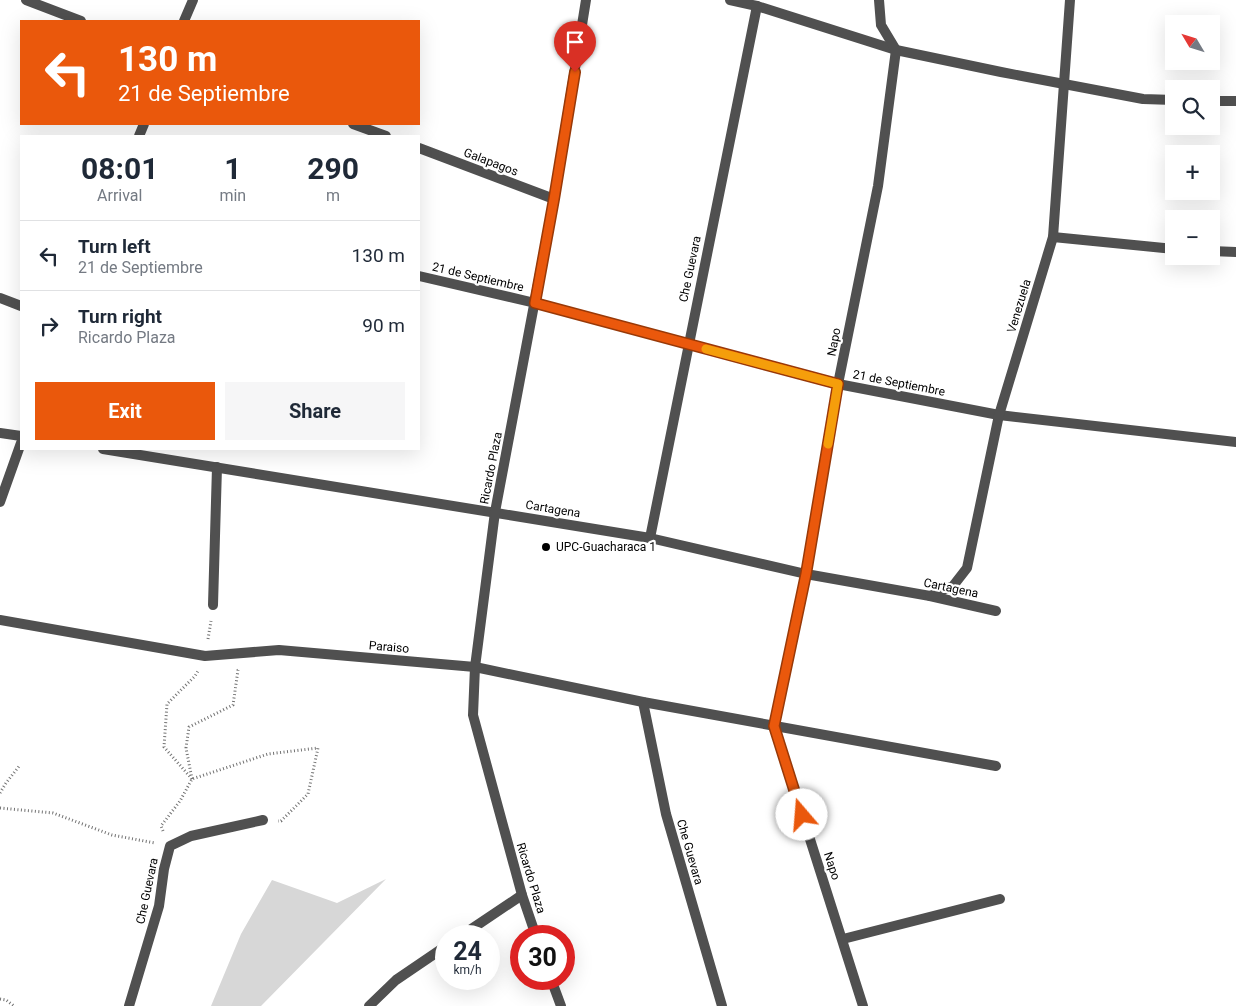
<!DOCTYPE html>
<html lang="en">
<head>
<meta charset="utf-8">
<style>
  body { margin:0; font-family:Roboto,sans-serif; background:#f6f6f7; color:#1f2937; height:100vh; display:flex; flex-direction:column; font-size:19px; white-space:nowrap }
  * { box-sizing:border-box; margin:0 }
  p { font-size:16px; color:#747a83 }
  .icon { flex:none; width:28px; height:28px; fill:none; stroke:currentColor; stroke-width:2; stroke-linecap:round; stroke-linejoin:round }
  .map { position:relative; flex:1; overflow:hidden }
  .drawer { position:absolute; left:20px; top:135px; width:400px; height:315px; display:flex; flex-direction:column; background:#fff; border-radius:0px; box-shadow:0 5px 20px #0002 }
  .drawer>* { flex:none }
  .hud { position:absolute; left:20px; top:20px; width:400px; height:105px; border-radius:0px; box-shadow:0 5px 20px #0002; background:#ea580c; color:#fff; overflow:hidden }
  .needle { width:32px; rotate:308deg }
  .controls { position:absolute; left:1165px; top:15px; display:grid; gap:10px }
  .controls a { display:grid; place-items:center; width:55px; height:55px; border-radius:0px; background:#fff; box-shadow:0 5px 20px #0002; font-size:25px }
  .speed { position:absolute; left:435px; top:925px; display:flex; gap:10px; font-size:25px; font-weight:700; text-align:center }
  .speed>* { display:grid; place-content:center; width:65px; height:65px; border-radius:50%; background:#fff; box-shadow:0 5px 20px #0002; line-height:1 }
  .speed small { font-size:12px; font-weight:400 }
  .speed .limit { border:8px solid #d22; background:#fff; color:#111 }
  .pin { position:absolute; display:grid; place-items:center; width:42px; height:42px; color:#fff; margin:-51px -21px; border-radius:50% 50% 50% 0; rotate:-45deg; box-shadow:0 0 5px #0007 }
  .pin .icon { rotate:45deg }
  .me { position:absolute; width:55px; margin:-28px; rotate:342deg; stroke-linejoin:round; filter:drop-shadow(0 0 4px #0008) }
  .turn { display:flex; align-items:center; gap:18px; height:105px; padding:0 15px; font-size:22px }
  .turn .icon { width:65px; height:65px; stroke-width:2.5 }
  .turn b { display:block; font-size:35px; line-height:42px }
  .eta { display:flex; justify-content:space-evenly; align-items:center; height:85px; text-align:center }
  .eta b { font-size:30px; font-weight:700; line-height:35px }
  .cta { display:flex; gap:10px; margin-top:auto; padding:10px 15px }
  .cta a { flex:1; height:58px; border-radius:0px; background:#ea580c; color:#fff; font-size:20px; font-weight:700; line-height:58px; text-align:center }
  .cta a+a { background:#f6f6f7; color:#1f2937 }
  ul { padding:0; list-style:none }
  li { display:flex; align-items:center; gap:15px; height:70px; padding:0 15px; border-top:1px solid #e0e1e3 }
  li div { flex:1 }
  li b { display:block; font-size:19px }
  li em { font-style:normal }
  .map>svg:first-child { display:block }
</style>
</head>
<body>
<div class="map">
<svg width="1236" height="1006" viewBox="0 0 1236 1006">
  <rect width="100%" height="100%" fill="#fff"/>
  <path fill="#d7d7d7" d="M 386,879 L 261,1006 L 211,1006 L 241,934 L 272,880 L 337,903 Z"/>
  <g fill="none" stroke-linecap="round" stroke-linejoin="round">
    <g stroke="#727272" stroke-width="3" stroke-dasharray="1 2.5" stroke-linecap="butt">
      <path d="M 208,639 L 211,621"/>
      <path d="M 192,779 L 164,747 L 167,704 L 195,676 L 198,671"/>
      <path d="M 192,779 L 186,748 L 189,727 L 233,705 L 238,670 L 239,669"/>
      <path d="M 0,793 L 6,783 L 20,765"/>
      <path d="M 0,808 L 53,813 L 112,835 L 155,843"/>
      <path d="M 163,831 L 161,826 L 180,801 L 192,779 L 268,754 L 318,748 L 308,794 L 281,821 L 278,821"/>
      <path d="M 0,999 L 6,1000 L 14,1006"/>
    </g>
    <g stroke="#505050" stroke-width="10">
      <path d="M 26,0 L 81,21"/>
      <path d="M 730,0 L 757,6 L 896,50 L 1001,72 L 1143,99 L 1174,100"/>
      <path d="M 184,21 L 193,0"/>
      <path d="M 1211,101 L 1236,101"/>
      <path d="M 353,124 L 386,136"/>
      <path d="M 139,136 L 144,124"/>
      <path d="M 419,148 L 554,199"/>
      <path d="M 1053,237 L 1174,249"/>
      <path d="M 1211,251 L 1236,252"/>
      <path d="M 419,276 L 535,303 L 838,384 L 999,415 L 1236,442"/>
      <path d="M 0,298 L 21,306"/>
      <path d="M 0,433 L 21,436"/>
      <path d="M 103,449 L 650,538 L 806,574 L 930,596 L 996,611"/>
      <path d="M 0,502 L 21,443"/>
      <path d="M 650,538 L 757,6"/>
      <path d="M 930,596 L 953,586 L 967,568 L 999,415 L 1053,237 L 1070,0"/>
      <path d="M 213,605 L 217,467"/>
      <path d="M 0,620 L 205,656 L 279,650 L 475,667 L 643,702 L 996,766"/>
      <path d="M 643,702 L 666,814 L 722,1006"/>
      <path d="M 461,936 L 522,895"/>
      <path d="M 536,936 L 522,895 L 473,715 L 475,667 L 495,512 L 554,199 L 586,0"/>
      <path d="M 843,939 L 1000,899"/>
      <path d="M 551,979 L 561,1006"/>
      <path d="M 129,1006 L 159,906 L 164,869 L 170,846 L 191,836 L 263,820"/>
      <path d="M 369,1006 L 396,980 L 446,946"/>
      <path d="M 863,1006 L 774,726 L 806,574 L 838,384 L 878,186 L 896,50 L 881,25 L 879,0"/>
    </g>
  </g>
  <g fill="none" stroke-linecap="round" stroke-linejoin="round">
    <defs>
      <path id="route" d="M 575,72 L 554,199 L 535,303 L 838,384 L 806,574 L 774,726 L 802,815"/>
    </defs>
    <use href="#route" stroke="#983908" stroke-width="12"/>
    <use href="#route" stroke="#ea580c" stroke-width="9"/>
    <path stroke="#f59e0b" stroke-width="9" d="M 706,349 L 838,384 L 828,444"/>
  </g>
  <circle fill="#000" stroke="#fff" stroke-width="2" cx="546" cy="547" r="5"/>
  <g text-anchor="middle" dominant-baseline="central" stroke-width="4.5" stroke-linejoin="round" paint-order="stroke">
    <g font-size="12" fill="#000" stroke="#fff">
      <text transform="translate(491 162) rotate(21)">Galapagos</text>
      <text transform="translate(690 269) rotate(-78)">Che Guevara</text>
      <text transform="translate(478 277) rotate(13)">21 de Septiembre</text>
      <text transform="translate(1019 306) rotate(-73)">Venezuela</text>
      <text transform="translate(834 342) rotate(-79)">Napo</text>
      <text transform="translate(899 383) rotate(11)">21 de Septiembre</text>
      <text transform="translate(491 468) rotate(-79)">Ricardo Plaza</text>
      <text transform="translate(553 509) rotate(9)">Cartagena</text>
      <text transform="translate(951 588) rotate(12)">Cartagena</text>
      <text transform="translate(389 647) rotate(5)">Paraiso</text>
      <text transform="translate(690 852) rotate(74)">Che Guevara</text>
      <text transform="translate(832 866) rotate(72)">Napo</text>
      <text transform="translate(531 878) rotate(73)">Ricardo Plaza</text>
      <text transform="translate(147 891) rotate(-78)">Che Guevara</text>
    </g>
    <g font-size="12" fill="#000" stroke="#fff" text-anchor="start">
      <text x="556" y="547">UPC-Guacharaca 1</text>
    </g>
  </g>
</svg>
<div class="controls">
<a><svg class="needle" viewBox="-14 -14 28 28"><path d="M0-13l5 13h-10z" fill="#e53935"/><path d="M0 13l5-13h-10z" fill="#747a83"/></svg></a>
<a><svg class="icon" aria-label="search" viewBox="0 0 24 24"><circle cx="10" cy="10" r="6"/><path d="M15 15l6 6"/></svg></a>
<a>+</a>
<a>−</a>
</div>
<div class="speed"><div>24<small>km/h</small></div><div class="limit">30</div></div>
<div class="pin" style="left:575px;top:72px;background:#d93025"><svg class="icon" aria-label="arrive" viewBox="0 0 24 24"><path d="M6 21V4h12l-3 4 3 4H6"/></svg></div>
<svg class="me" style="left:802px;top:815px" viewBox="-20 -20 40 40"><circle r="19" fill="#fff"/><path d="M0-13L10 11 0 6-10 11z" fill="#ea580c"/></svg>
<div class="hud">
<div class="turn"><svg class="icon" aria-label="left" viewBox="0 0 24 24"><path d="M17 20v-9H6M10 6l-5 5 5 5"/></svg><div><b>130 m</b>21 de Septiembre</div></div>
</div>
<section class="drawer">
<div class="eta">
<div><b>08:01</b><p>Arrival</p></div>
<div><b>1</b><p>min</p></div>
<div><b>290</b><p>m</p></div>
</div>
<ul>
<li><svg class="icon" aria-label="left" viewBox="0 0 24 24"><path d="M17 20v-9H6M10 6l-5 5 5 5"/></svg><div><b>Turn left</b><p>21 de Septiembre</p></div><em>130 m</em></li>
<li><svg class="icon" aria-label="right" viewBox="0 0 24 24"><path d="M7 20v-9h11M14 6l5 5-5 5"/></svg><div><b>Turn right</b><p>Ricardo Plaza</p></div><em>90 m</em></li>
</ul>
<div class="cta"><a>Exit</a><a>Share</a></div>
</section>
</div>
</body>
</html>
